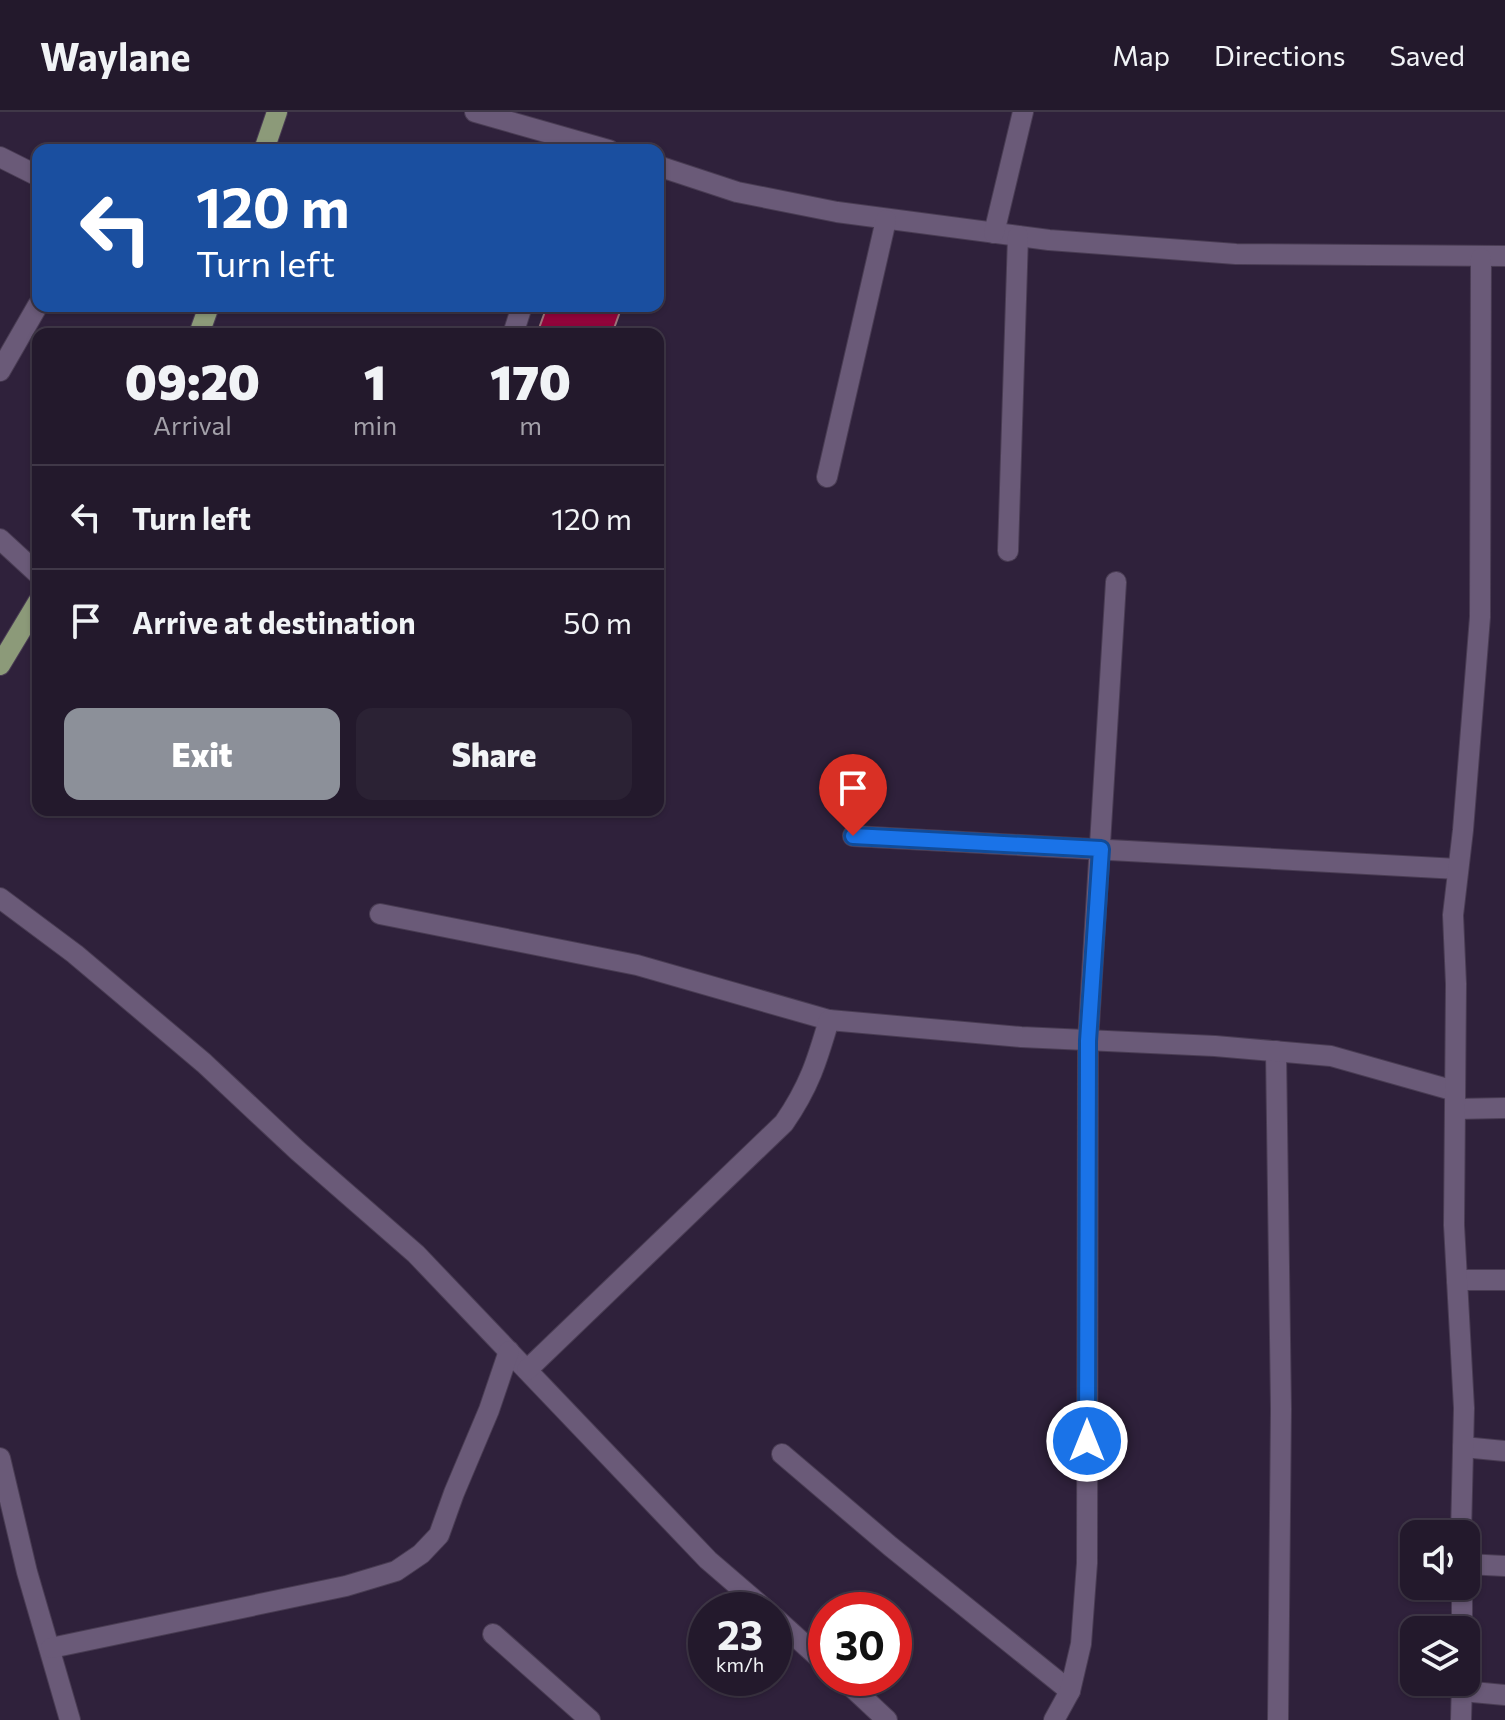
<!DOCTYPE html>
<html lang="en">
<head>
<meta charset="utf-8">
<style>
  body { margin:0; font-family:Commissioner,sans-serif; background:#2b2234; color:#f1f3f6; height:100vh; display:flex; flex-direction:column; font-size:30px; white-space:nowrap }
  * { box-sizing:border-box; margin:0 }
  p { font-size:26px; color:#a3a0a9 }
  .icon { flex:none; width:44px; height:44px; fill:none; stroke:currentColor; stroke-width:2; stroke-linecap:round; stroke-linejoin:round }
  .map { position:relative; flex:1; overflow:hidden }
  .drawer { position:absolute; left:32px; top:216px; width:632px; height:488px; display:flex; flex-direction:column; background:#23192c; border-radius:16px; box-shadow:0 2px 6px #0004,0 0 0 2px #403848 }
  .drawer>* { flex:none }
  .hud { position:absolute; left:32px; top:32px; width:632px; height:168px; border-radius:16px; box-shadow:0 2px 6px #0004,0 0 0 2px #403848; background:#1a4fa0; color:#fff; overflow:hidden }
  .fabs { position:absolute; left:1400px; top:1408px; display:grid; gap:16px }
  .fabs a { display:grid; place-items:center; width:80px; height:80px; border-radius:16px; background:#23192c; box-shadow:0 2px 6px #0004,0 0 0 2px #403848; font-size:40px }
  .speed { position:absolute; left:688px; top:1480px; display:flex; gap:16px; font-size:40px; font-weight:700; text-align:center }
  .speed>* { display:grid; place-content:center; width:104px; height:104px; border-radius:50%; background:#23192c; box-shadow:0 2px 6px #0004,0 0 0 2px #403848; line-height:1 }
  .speed small { font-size:20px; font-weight:400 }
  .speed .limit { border:12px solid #d22; background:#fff; color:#111 }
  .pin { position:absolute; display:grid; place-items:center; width:68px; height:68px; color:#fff; margin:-82px -34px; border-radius:50% 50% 50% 0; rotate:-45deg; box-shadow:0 0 8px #0007 }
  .pin .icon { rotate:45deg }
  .me { position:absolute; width:88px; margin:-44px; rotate:0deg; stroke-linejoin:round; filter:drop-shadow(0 0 6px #0008) }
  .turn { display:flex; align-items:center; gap:28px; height:168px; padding:0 32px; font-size:36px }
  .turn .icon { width:104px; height:104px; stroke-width:2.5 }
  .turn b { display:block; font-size:56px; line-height:68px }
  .eta { display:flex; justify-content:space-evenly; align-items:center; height:136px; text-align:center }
  .eta b { font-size:48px; font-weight:800; line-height:56px }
  .button { display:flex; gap:16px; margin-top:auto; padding:16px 32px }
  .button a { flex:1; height:92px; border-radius:16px; background:#8c9099; color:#fff; font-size:32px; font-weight:800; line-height:92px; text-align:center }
  .button a+a { background:#2b2234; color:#f1f3f6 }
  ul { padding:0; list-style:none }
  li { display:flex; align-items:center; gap:24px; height:104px; padding:0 32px; border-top:2px solid #403848 }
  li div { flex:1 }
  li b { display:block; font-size:30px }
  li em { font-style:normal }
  header { display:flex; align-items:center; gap:48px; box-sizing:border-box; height:112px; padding:0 40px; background:#23192c; border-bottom:2px solid #403848 }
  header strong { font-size:38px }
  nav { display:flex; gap:44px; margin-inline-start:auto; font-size:28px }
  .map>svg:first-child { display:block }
</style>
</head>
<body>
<header>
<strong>Waylane</strong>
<nav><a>Map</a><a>Directions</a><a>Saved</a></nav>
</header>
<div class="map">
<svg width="1505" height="1608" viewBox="0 0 1505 1608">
  <rect width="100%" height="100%" fill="#2f213b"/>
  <path fill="#92043b" stroke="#9c747a" stroke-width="2" d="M 547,194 L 622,194 L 612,222 L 537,222 Z"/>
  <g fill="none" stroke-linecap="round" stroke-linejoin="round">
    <defs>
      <g id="minor">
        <path d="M 475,0 L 609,38"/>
        <path d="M 0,45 L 38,64"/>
        <path d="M 658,54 L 737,80 L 837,100 L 1049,128 L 1236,142 L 1505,144"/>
        <path d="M 994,121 L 1023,0"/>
        <path d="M 513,222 L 522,194"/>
        <path d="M 0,259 L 38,193"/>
        <path d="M 827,365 L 886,108"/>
        <path d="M 0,427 L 38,462"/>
        <path d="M 1008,439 L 1018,124"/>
        <path d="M 853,724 L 1458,757"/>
        <path d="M 0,786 L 75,842 L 204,951 L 298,1039 L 416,1142 L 708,1448 L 766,1498"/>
        <path d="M 380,802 L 637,853 L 829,908"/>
        <path d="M 1276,939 L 1281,1297 L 1278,1608"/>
        <path d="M 1455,997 L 1505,996"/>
        <path d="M 1457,1168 L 1505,1168"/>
        <path d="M 527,1258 L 784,1011 C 809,975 817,949 829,908 L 1021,925 L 1215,934 L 1331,944 L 1455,979"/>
        <path d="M 1463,1335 L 1505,1339"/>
        <path d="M 782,1342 L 890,1434 L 1070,1579"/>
        <path d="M 0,1346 L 27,1460 L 70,1608"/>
        <path d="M 1461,1422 L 1464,1296 L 1454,1113 L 1456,872 L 1453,803 L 1463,718 L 1480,505 L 1481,146"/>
        <path d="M 1466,1452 L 1505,1454"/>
        <path d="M 1462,1474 L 1462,1518"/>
        <path d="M 774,1505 L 826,1552"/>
        <path d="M 493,1522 L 590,1608"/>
        <path d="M 51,1536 L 346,1474 L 396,1459 L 421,1442 L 439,1423 L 454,1381 L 489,1298 L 509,1239"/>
        <path d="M 842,1566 L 887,1608"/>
        <path d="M 1462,1579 L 1505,1583"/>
        <path d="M 1054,1608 L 1070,1579 L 1081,1532 L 1087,1451 L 1088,929 L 1116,470"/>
        <path d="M 1461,1608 L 1462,1570"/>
      </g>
      <g id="major">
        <path d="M 264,38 L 277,0"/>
        <path d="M 199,222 L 209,194"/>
        <path d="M 0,553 L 38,490"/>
      </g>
    </defs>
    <use href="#minor" stroke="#493c53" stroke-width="22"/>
    <use href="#major" stroke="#493c53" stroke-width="22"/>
    <use href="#minor" stroke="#6a5a78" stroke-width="20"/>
    <use href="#major" stroke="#8c9a79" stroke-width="20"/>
  </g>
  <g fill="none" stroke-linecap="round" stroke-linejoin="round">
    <defs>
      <path id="route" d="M 853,724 L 1101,737 L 1088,929 L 1087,1329"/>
    </defs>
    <use href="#route" stroke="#114b97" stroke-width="20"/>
    <use href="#route" stroke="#1a73e8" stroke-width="14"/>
  </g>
</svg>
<div class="fabs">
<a><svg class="icon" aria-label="sound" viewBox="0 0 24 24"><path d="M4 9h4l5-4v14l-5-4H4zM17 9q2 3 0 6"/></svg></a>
<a><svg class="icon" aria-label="layers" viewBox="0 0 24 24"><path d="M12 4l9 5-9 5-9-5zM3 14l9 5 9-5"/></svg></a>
</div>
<div class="speed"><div>23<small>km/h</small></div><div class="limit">30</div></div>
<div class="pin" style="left:853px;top:724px;background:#d93025"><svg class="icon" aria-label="arrive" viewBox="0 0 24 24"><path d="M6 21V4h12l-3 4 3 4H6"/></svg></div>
<svg class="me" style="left:1087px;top:1329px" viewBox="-20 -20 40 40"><circle r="17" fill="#1a73e8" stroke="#fff" stroke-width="3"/><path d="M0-11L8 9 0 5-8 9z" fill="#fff"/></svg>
<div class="hud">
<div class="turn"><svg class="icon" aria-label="left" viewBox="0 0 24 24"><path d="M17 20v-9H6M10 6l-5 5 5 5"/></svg><div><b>120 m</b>Turn left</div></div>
</div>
<section class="drawer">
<div class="eta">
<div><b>09:20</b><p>Arrival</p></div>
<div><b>1</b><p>min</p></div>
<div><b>170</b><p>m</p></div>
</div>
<ul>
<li><svg class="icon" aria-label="left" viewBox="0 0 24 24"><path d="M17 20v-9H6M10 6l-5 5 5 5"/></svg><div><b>Turn left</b></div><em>120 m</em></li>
<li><svg class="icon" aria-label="arrive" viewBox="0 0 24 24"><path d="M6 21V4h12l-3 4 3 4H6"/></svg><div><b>Arrive at destination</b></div><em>50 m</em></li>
</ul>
<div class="button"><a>Exit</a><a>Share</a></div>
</section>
</div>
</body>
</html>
